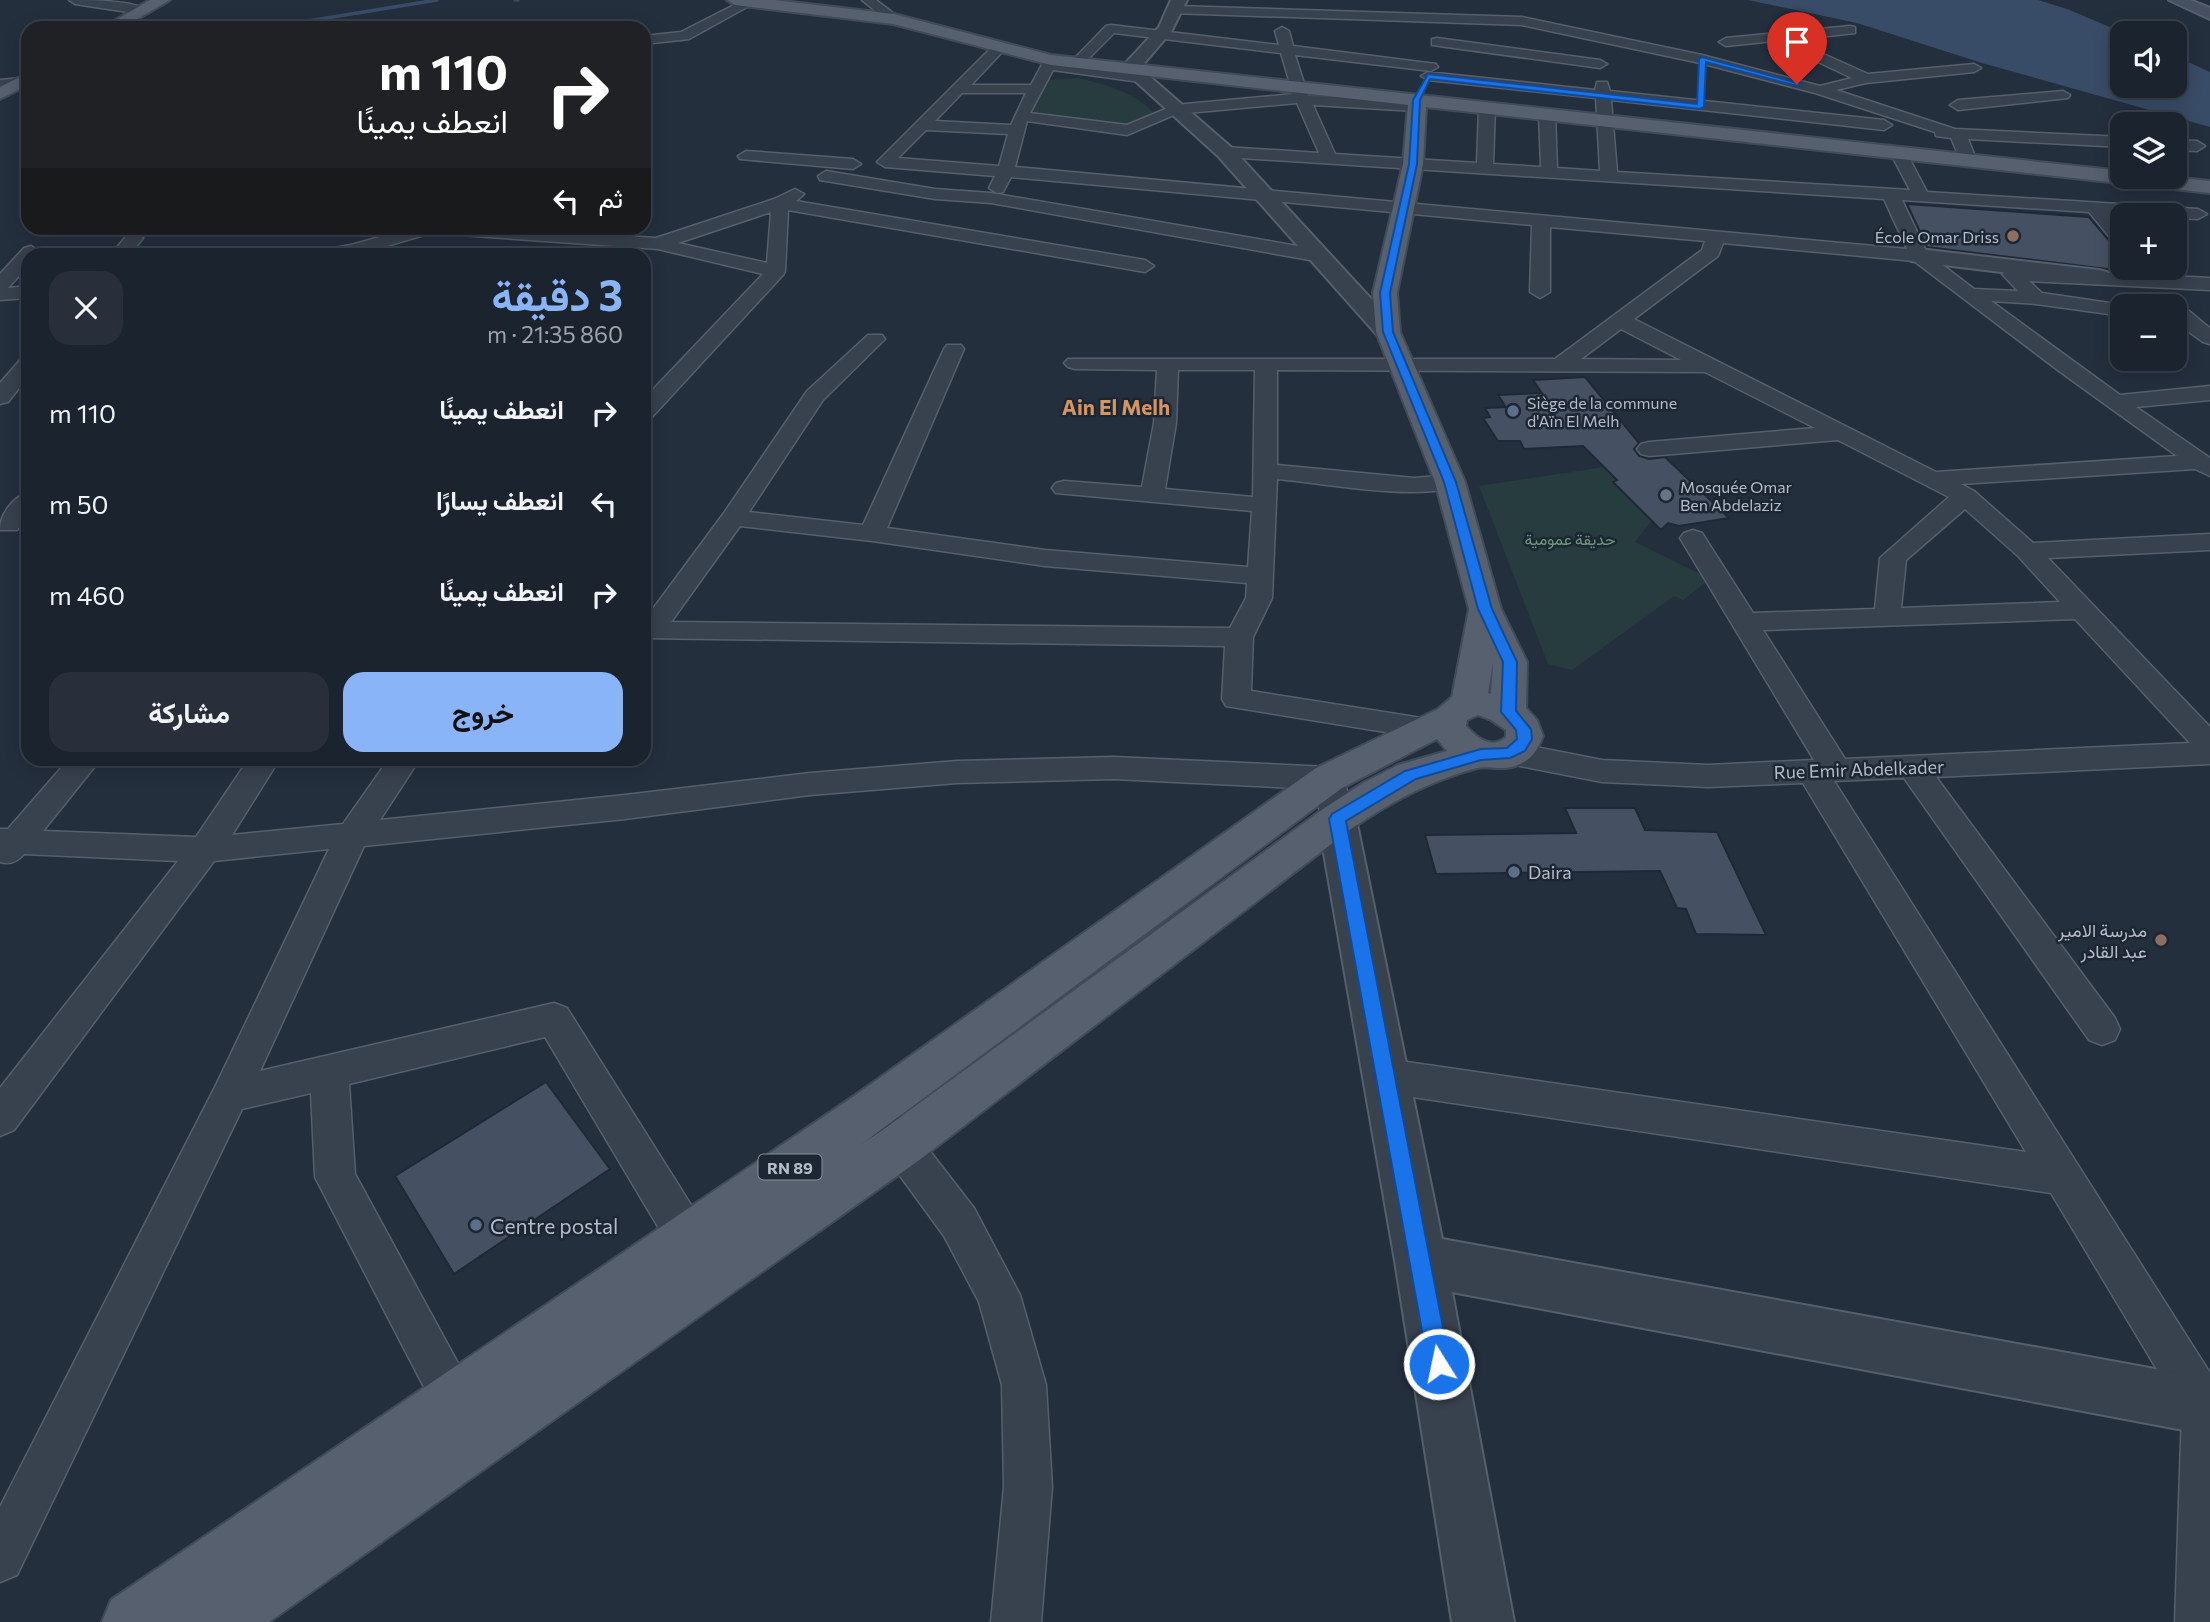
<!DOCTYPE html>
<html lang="ar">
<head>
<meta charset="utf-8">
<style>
  body { margin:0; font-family:Commissioner,Vazirmatn,sans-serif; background:#282f3a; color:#f1f3f6; direction:rtl; height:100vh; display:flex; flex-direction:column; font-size:26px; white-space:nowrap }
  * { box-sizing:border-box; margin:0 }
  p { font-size:23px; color:#a0a4aa }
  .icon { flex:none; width:38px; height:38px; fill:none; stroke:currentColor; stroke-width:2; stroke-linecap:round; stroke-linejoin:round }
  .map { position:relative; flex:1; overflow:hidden; direction:ltr }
  .panel { position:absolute; left:21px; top:248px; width:630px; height:518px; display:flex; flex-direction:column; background:#1b232e; border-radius:21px; box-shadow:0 4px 18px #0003,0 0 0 2px #39404a; direction:rtl }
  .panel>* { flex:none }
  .guide { position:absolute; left:21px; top:21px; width:630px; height:214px; border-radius:21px; box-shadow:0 4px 18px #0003,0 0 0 2px #39404a; direction:rtl; background:#202124; color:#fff; overflow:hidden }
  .tools { position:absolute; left:2110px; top:21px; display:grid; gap:14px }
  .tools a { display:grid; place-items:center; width:77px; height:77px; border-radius:14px; background:#1b232e; box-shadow:0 4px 18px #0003,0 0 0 2px #39404a; font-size:35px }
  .pin { position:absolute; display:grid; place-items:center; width:60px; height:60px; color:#fff; margin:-72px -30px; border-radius:50% 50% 50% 0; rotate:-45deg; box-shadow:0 0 7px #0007 }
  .pin .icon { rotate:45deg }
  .me { position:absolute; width:77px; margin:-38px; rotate:350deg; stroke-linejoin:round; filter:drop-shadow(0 0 5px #0008) }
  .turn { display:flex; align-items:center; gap:24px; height:147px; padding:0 28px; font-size:32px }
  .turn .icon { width:91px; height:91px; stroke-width:2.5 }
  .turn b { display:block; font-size:49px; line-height:60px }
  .then { display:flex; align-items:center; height:66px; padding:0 28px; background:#0003; gap:14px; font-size:26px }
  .round { display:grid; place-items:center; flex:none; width:74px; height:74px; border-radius:21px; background:#282f3a }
  .headline { display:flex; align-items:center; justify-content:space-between; height:119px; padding:0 28px }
  h1 { font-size:42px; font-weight:700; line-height:52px; color:#8ab4f8 }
  .button { display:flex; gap:14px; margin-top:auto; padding:14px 28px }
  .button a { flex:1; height:80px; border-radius:21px; background:#8ab4f8; color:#111; font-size:28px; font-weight:700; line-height:80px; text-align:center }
  .button a+a { background:#282f3a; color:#f1f3f6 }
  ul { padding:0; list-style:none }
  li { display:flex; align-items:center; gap:21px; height:91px; padding:0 28px }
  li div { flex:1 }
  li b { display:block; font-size:26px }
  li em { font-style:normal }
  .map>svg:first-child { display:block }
</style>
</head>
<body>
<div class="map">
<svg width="2210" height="1622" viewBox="0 0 2210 1622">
  <rect width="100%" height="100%" fill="#242f3e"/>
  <g fill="#263c3f">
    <path d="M 1078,78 C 1106,85 1132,91 1154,113 L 1136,126 L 1031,114 L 1030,110 L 1047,80 Z"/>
    <path d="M 1604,467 L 1617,480 L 1613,482 L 1642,511 L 1654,517 L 1635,542 L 1710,579 L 1683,600 L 1674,596 L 1572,670 L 1548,664 L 1479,486 Z"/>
  </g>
  <path fill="#394c67" d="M 1748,0 L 2038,0 L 2067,9 L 2124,33 L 2123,86 L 2175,86 L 2175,56 L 2210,72 L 2210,127 L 1982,63 L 1857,23 Z"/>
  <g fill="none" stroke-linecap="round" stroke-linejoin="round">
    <g stroke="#394c67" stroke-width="3.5">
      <path d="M 515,0 L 518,0"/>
      <path d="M 265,28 L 437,0"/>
    </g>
  </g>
  <g fill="#455162" stroke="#1f2835" stroke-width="2">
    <path d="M 1907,204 L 2089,217 L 2123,257 L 2123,271 L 1927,247 Z"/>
    <path d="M 1585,377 L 1639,443 L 1634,449 L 1639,456 L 1649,459 L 1665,457 L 1729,518 L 1679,526 L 1668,523 L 1661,530 L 1613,482 L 1617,480 L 1583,446 L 1524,449 L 1520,441 L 1498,441 L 1483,418 L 1490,417 L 1485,408 L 1506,407 L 1498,395 L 1542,393 L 1533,380 Z"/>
    <path d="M 1565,808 L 1635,808 L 1645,830 L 1717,832 L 1766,935 L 1696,934 L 1686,909 L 1677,908 L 1660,871 L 1436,874 L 1425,835 L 1576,833 Z"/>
    <path d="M 546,1082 L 610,1169 L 454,1274 L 395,1176 Z"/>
  </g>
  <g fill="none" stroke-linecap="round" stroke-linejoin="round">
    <defs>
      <g id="minor">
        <path d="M 69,0 C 88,0 132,0 147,10 L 141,14 L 75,4 Z"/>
        <path d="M 744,0 L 756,2 L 689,39 L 644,44 L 644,36 L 681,32 Z"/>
        <path d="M 862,0 L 876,0 L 901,19 L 894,23 L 889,22 Z"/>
        <path d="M 1177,6 L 1522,17 L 1702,55 L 1820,86 L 1852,78 L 1774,41 L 1726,46 L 1719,42 L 1726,38 L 1850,26 L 1855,27 L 1855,33 L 1792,40 L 1868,74 L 1974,64 L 1981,68 L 1974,72 L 1866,83 L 1836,90 L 1955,129 L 2123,137 L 2123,147 L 1968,139 L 1977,161 L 1969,166 L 1961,161 L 1951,138 L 1936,136 L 1935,132 L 1815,93 L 1700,63 L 1522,25 L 1172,13 L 1171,10 Z"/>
        <path d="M 558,22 L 575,25 L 577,28 L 553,28 L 553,23 Z"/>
        <path d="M 1111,25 L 1279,45 L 1275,31 L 1282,27 L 1289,31 L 1293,46 L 1436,64 L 1438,67 L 1431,71 L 1295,55 L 1308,96 L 1416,101 L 1424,106 L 1416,111 L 1313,105 L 1335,154 L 1477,163 L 1479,108 L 1487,103 L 1495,108 L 1493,164 L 1541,167 L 1539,114 L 1547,109 L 1555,114 L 1557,168 L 1600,171 L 1596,98 L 1428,80 L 1421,76 L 1428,72 L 1595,90 L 1597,82 L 1607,82 L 1610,91 L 1884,120 L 1892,125 L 1884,130 L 1611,100 L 1617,172 L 1910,190 L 1891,154 L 1899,149 L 1907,154 L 1927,192 L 2198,209 L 2207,214 L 2198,219 L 2175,218 L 2175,215 L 2109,214 L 2123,230 L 2123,247 L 2117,246 L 2089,212 L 1902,200 L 1927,253 L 1974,289 L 2018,291 L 2002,274 L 2011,268 L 2210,278 L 2210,290 L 2029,281 L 2042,293 L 2130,306 L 2123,306 L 2123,316 L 2036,304 L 1991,301 L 2120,395 L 2210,386 L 2210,400 L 2136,407 L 2210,458 L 2210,476 L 2195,469 L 1961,484 L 1974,491 L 2033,543 L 2210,534 L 2210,550 L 2048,558 L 2210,727 L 2210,764 L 1936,777 L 2115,1018 L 2120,1029 L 2115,1040 L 2102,1045 L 2089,1040 L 1904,778 L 1834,781 L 2210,1373 L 2210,1622 L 2175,1622 L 2182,1411 L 2051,1193 L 1386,1093 L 1373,1088 L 1367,1076 L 1373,1064 L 1386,1059 L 2026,1152 L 1803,783 L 1708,787 L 1602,782 L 1510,764 L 1499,761 L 1495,753 L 1499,745 L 1510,742 L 1602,760 L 1708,765 L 1814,760 L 1680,538 L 1684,533 L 1693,530 L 1702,533 L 1753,613 L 1875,609 L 1880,558 L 1949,497 L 1838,440 L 1649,456 L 1641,454 L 1637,449 L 1641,444 L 1649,442 L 1815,428 L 1705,372 L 1277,370 L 1277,465 L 1414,478 L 1450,475 L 1458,477 L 1462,482 L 1458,487 C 1407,500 1331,484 1277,479 L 1272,598 L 1253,637 L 1251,691 L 1428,719 L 1438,722 L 1443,729 L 1438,736 L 1428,739 L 1226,706 L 1222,699 L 1225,646 L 644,638 L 644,621 L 724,513 L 807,391 L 868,335 L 882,335 L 885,339 L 823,400 L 749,512 L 863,525 L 944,349 L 947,345 L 961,345 L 964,349 L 887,528 L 1045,550 L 1248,567 L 1252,511 L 1056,493 L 1052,488 L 1056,483 L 1064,481 L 1142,487 L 1154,423 L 1157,370 L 1075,369 L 1068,367 L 1064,363 L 1068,359 L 1555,359 L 1702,250 L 1705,241 L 1550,227 L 1550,292 L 1540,298 L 1530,292 L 1532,225 L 1011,177 L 1003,192 L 997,193 L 989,188 L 995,176 L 885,167 L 877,162 L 994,45 L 999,44 L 1006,48 L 971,85 L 1031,85 L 1046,57 L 1056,57 L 1057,63 L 1072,65 L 1073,60 L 1106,26 ZM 1114,33 L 1281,53 L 1293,94 L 1175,105 L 1127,125 L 1030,113 L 1053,70 L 1147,83 L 1149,80 L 1147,77 L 1081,66 ZM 962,93 L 1026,93 L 1011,125 L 935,121 ZM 1297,103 L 1319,153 L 1225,147 L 1217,152 L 1225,157 L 1884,199 L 1907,249 L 1015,167 L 1027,121 L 1127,135 L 1176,114 ZM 926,130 L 1008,134 L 999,166 L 898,158 ZM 1723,243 L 1914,261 L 2059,371 L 2177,456 L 1936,472 L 1634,319 L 1718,256 ZM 1621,329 L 1681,360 L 1581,359 ZM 1178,370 L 1255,370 L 1253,497 L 1165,489 L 1176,423 ZM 1965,509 L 2018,556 L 2060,602 L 1901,608 L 1906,560 ZM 740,526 L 872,541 L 1045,566 L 1247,583 L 1246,598 L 1230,628 L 671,622 ZM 2075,619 L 2190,743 L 1845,759 L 1763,630 Z"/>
        <path d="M 1437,38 L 1600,60 L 1607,64 L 1600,68 L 1432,45 L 1432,39 Z"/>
        <path d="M 21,78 L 28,82 L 26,85 L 0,88 L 0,80 Z"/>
        <path d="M 2063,91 L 2070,95 L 2068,98 L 1958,110 L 1950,105 L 1958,100 Z"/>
        <path d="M 2175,140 L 2197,141 L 2205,146 L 2197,151 L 2175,150 Z"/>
        <path d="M 746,151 L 853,159 L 861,164 L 853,169 L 740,159 L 738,156 Z"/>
        <path d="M 826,171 L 935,189 L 991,193 L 1321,250 L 1330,256 L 1321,262 L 991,203 L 935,199 L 820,180 L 818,176 Z"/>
        <path d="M 795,189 L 804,194 L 796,201 L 1145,260 L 1154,266 L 1145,272 L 788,210 L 785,271 L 783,275 L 652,417 L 644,419 L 644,399 L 763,274 L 658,249 L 431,233 L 353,256 L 309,256 L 311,252 L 351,245 L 412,228 L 500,228 L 656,238 L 774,199 ZM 771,212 L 767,263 L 678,243 Z"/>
        <path d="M 134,233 L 143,238 L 129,256 L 110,256 L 128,234 Z"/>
        <path d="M 31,246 L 40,252 L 38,256 L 28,256 L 28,266 L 8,288 L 28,286 L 28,298 L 0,300 L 0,274 L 24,248 Z"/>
        <path d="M 2175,303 C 2187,306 2199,321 2210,328 L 2210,344 L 2203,342 L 2175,322 L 2175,306 L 2167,306 Z"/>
        <path d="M 28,357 L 28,377 L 8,402 L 0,404 L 0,383 L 21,359 Z"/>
        <path d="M 28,493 L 28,516 L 17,530 L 0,530 C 0,515 12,497 28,493 Z"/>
        <path d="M 1114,757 L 1329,767 L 1340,770 L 1344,778 L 1353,819 L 1348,827 L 1337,831 L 1326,827 L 1321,819 L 1316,789 L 1114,779 L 957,783 L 810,795 L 625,819 L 364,846 L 260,1071 L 554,1003 L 567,1008 L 703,1224 L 709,1238 L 703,1252 L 688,1258 L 673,1252 L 545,1037 L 349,1084 L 355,1174 L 478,1400 L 471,1416 L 455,1423 L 439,1416 L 315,1177 L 311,1093 L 242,1109 L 17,1575 L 0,1582 L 0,1507 L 217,1083 L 329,849 L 214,861 L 14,1130 L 0,1136 L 0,1088 L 178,861 L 24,854 C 17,862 10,865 0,862 L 0,829 L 8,829 L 68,760 L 100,760 L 43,831 L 196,837 L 248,760 L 279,760 L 232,835 L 343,824 L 388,760 L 419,760 L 380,820 L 625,795 L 810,773 L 957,761 Z"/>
        <path d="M 874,1092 L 888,1097 L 974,1208 L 1020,1295 L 1046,1385 L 1052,1487 L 1041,1622 L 991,1622 L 1004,1487 L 1002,1385 L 979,1302 L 944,1236 L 860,1121 L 855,1109 L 860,1097 Z"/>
      </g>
      <g id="tertiary">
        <path d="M 1171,0 L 1187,0 L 1171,32 L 1140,68 L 1232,148 L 1397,327 L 1400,332 L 1397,337 L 1388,339 L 1379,337 L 1218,156 L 1121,68 L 1159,27 Z"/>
        <path d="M 1919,249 L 2099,270 L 2107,272 L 2111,277 L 2107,282 L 2099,284 L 1911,261 L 1908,256 L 1911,251 Z"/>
        <path d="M 1337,805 L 1351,809 L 1356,819 L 1442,1239 L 2210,1379 L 2210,1435 L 1452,1292 L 1514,1622 L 1452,1622 L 1395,1261 L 1318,819 L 1323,809 Z"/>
      </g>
      <path id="secondary" d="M 2169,0 L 2190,0 L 2210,8 L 2210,19 Z"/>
      <g id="primary">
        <path d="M 150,0 L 170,0 L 122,28 L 102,28 Z"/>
        <path d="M 727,0 L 774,0 L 894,14 L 1051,55 L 2123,171 L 2123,177 L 2173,177 L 2210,181 L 2210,193 L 1426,107 L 1423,164 L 1397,293 L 1400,332 L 1465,482 L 1501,609 L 1527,662 L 1526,708 L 1537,720 L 1543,736 C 1539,746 1534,757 1524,762 C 1505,773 1492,765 1477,768 C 1429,781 1391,802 1351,829 L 918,1161 L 269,1622 L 102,1622 L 111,1600 L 857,1094 L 1316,768 L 1438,709 L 1452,697 L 1469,609 L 1435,482 L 1376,332 L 1373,293 L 1403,164 L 1408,105 L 1051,65 L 893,24 L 735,5 ZM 1493,662 L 1491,694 L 1488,693 ZM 1478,715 L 1491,720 L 1506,730 L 1506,737 C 1492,750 1477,738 1466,726 L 1467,720 ZM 1437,739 L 1447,751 L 1398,765 L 1363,783 L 1323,809 L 884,1129 L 859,1146 L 1342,788 Z"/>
        <path d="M 28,73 L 28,85 L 0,99 L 0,87 Z"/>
      </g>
    </defs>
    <use href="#minor" stroke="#565f6c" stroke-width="3"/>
    <use href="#tertiary" stroke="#565f6c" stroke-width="4"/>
    <use href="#secondary" stroke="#565f6c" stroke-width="4"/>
    <use href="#primary" stroke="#414a57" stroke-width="4"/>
    <use href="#minor" fill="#38414e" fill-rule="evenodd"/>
    <use href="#tertiary" fill="#38414e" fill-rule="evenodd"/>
    <use href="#secondary" fill="#465061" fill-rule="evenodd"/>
    <use href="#primary" fill="#56606e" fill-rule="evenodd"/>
  </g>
  <path fill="#1a73e8" stroke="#114b97" stroke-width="2" d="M 1702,57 L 1801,84 L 1797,86 L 1706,62 L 1704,107 L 1700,109 L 1430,79 L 1420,100 L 1417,164 L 1390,293 L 1393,332 L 1456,482 L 1492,609 L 1517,662 L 1516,711 L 1531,729 L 1532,739 L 1525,751 L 1510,758 L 1481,760 L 1416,779 L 1346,821 L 1450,1364 L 1447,1372 L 1439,1375 L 1431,1372 L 1428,1364 L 1329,819 L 1332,814 L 1405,771 L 1481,749 L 1507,748 L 1517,739 L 1516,730 L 1501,712 L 1503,662 L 1478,609 L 1444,482 L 1383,332 L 1380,293 L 1409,164 L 1413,100 L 1428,74 L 1697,104 L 1699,59 Z"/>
  <g fill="#8d6e63" stroke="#1d2633" stroke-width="2.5">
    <circle cx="2013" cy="236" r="7"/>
    <circle cx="2161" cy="940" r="7"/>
  </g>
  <g fill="#5c6f8a" stroke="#1d2633" stroke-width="2.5">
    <circle cx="1513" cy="411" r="7"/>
    <circle cx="1514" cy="872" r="7"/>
    <circle cx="476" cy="1225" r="7"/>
  </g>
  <circle fill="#6b7280" stroke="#1d2633" stroke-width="2.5" cx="1666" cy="495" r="7"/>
  <g text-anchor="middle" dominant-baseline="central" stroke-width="5" stroke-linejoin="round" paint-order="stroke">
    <g font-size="16" fill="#b4bcc9" stroke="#1d2633" text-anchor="start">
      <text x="1999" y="236" text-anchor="end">École Omar Driss</text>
      <text x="1527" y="402">Siège de la commune<tspan x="1527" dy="18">d'Aïn El Melh</tspan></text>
      <text x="1680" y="486">Mosquée Omar<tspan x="1680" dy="18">Ben Abdelaziz</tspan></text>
    </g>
    <g font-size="16" fill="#6b9a76" stroke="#1d2633">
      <text x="1570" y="538">حديقة عمومية</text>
    </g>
    <rect fill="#1d2633" stroke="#878f9c" stroke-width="2" x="758.5" y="1154.5" width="63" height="25" rx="5"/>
    <g font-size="16" font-weight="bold" fill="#b4bcc9">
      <text x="790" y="1167">RN 89</text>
    </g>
    <g font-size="18" fill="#b4bcc9" stroke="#1d2633">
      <text transform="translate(1859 769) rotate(-2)">Rue Emir Abdelkader</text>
    </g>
    <g font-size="18" fill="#b4bcc9" stroke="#1d2633" text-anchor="start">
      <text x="1528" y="872">Daira</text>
      <text x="2147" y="930" text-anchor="end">مدرسة الامير<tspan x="2147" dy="21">عبد القادر</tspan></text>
    </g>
    <g font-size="21" font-weight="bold" fill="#d59563" stroke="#1d2633">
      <text x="1116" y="406">Ain El Melh</text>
    </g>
    <g font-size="21" fill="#b4bcc9" stroke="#1d2633" text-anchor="start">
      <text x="490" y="1225">Centre postal</text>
    </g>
  </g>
</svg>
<div class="tools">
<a><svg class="icon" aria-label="sound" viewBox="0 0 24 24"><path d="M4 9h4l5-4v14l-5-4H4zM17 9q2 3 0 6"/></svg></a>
<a><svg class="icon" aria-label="layers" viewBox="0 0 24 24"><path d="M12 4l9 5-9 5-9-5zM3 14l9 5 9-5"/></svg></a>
<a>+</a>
<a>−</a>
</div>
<div class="pin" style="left:1797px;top:84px;background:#d93025"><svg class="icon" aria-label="arrive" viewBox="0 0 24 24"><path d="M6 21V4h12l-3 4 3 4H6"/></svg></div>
<svg class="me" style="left:1439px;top:1364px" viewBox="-20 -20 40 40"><circle r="17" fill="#1a73e8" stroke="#fff" stroke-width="3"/><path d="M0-11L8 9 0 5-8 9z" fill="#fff"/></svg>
<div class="guide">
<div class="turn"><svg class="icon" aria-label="right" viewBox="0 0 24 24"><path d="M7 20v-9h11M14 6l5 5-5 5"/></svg><div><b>110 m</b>انعطف يمينًا</div></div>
<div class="then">ثم<svg class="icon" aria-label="left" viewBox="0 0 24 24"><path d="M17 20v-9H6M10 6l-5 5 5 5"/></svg></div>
</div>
<section class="panel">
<div class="headline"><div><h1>3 دقيقة</h1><p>860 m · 21:35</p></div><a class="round"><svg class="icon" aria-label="close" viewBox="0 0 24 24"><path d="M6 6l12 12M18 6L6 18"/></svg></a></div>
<ul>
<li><svg class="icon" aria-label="right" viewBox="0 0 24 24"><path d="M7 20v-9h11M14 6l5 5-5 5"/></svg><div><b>انعطف يمينًا</b></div><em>110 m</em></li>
<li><svg class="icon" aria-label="left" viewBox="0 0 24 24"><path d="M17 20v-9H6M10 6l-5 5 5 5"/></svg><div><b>انعطف يسارًا</b></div><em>50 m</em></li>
<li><svg class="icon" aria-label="right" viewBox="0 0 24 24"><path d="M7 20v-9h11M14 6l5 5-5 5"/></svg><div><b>انعطف يمينًا</b></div><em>460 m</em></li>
</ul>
<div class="button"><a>خروج</a><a>مشاركة</a></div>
</section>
</div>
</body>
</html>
